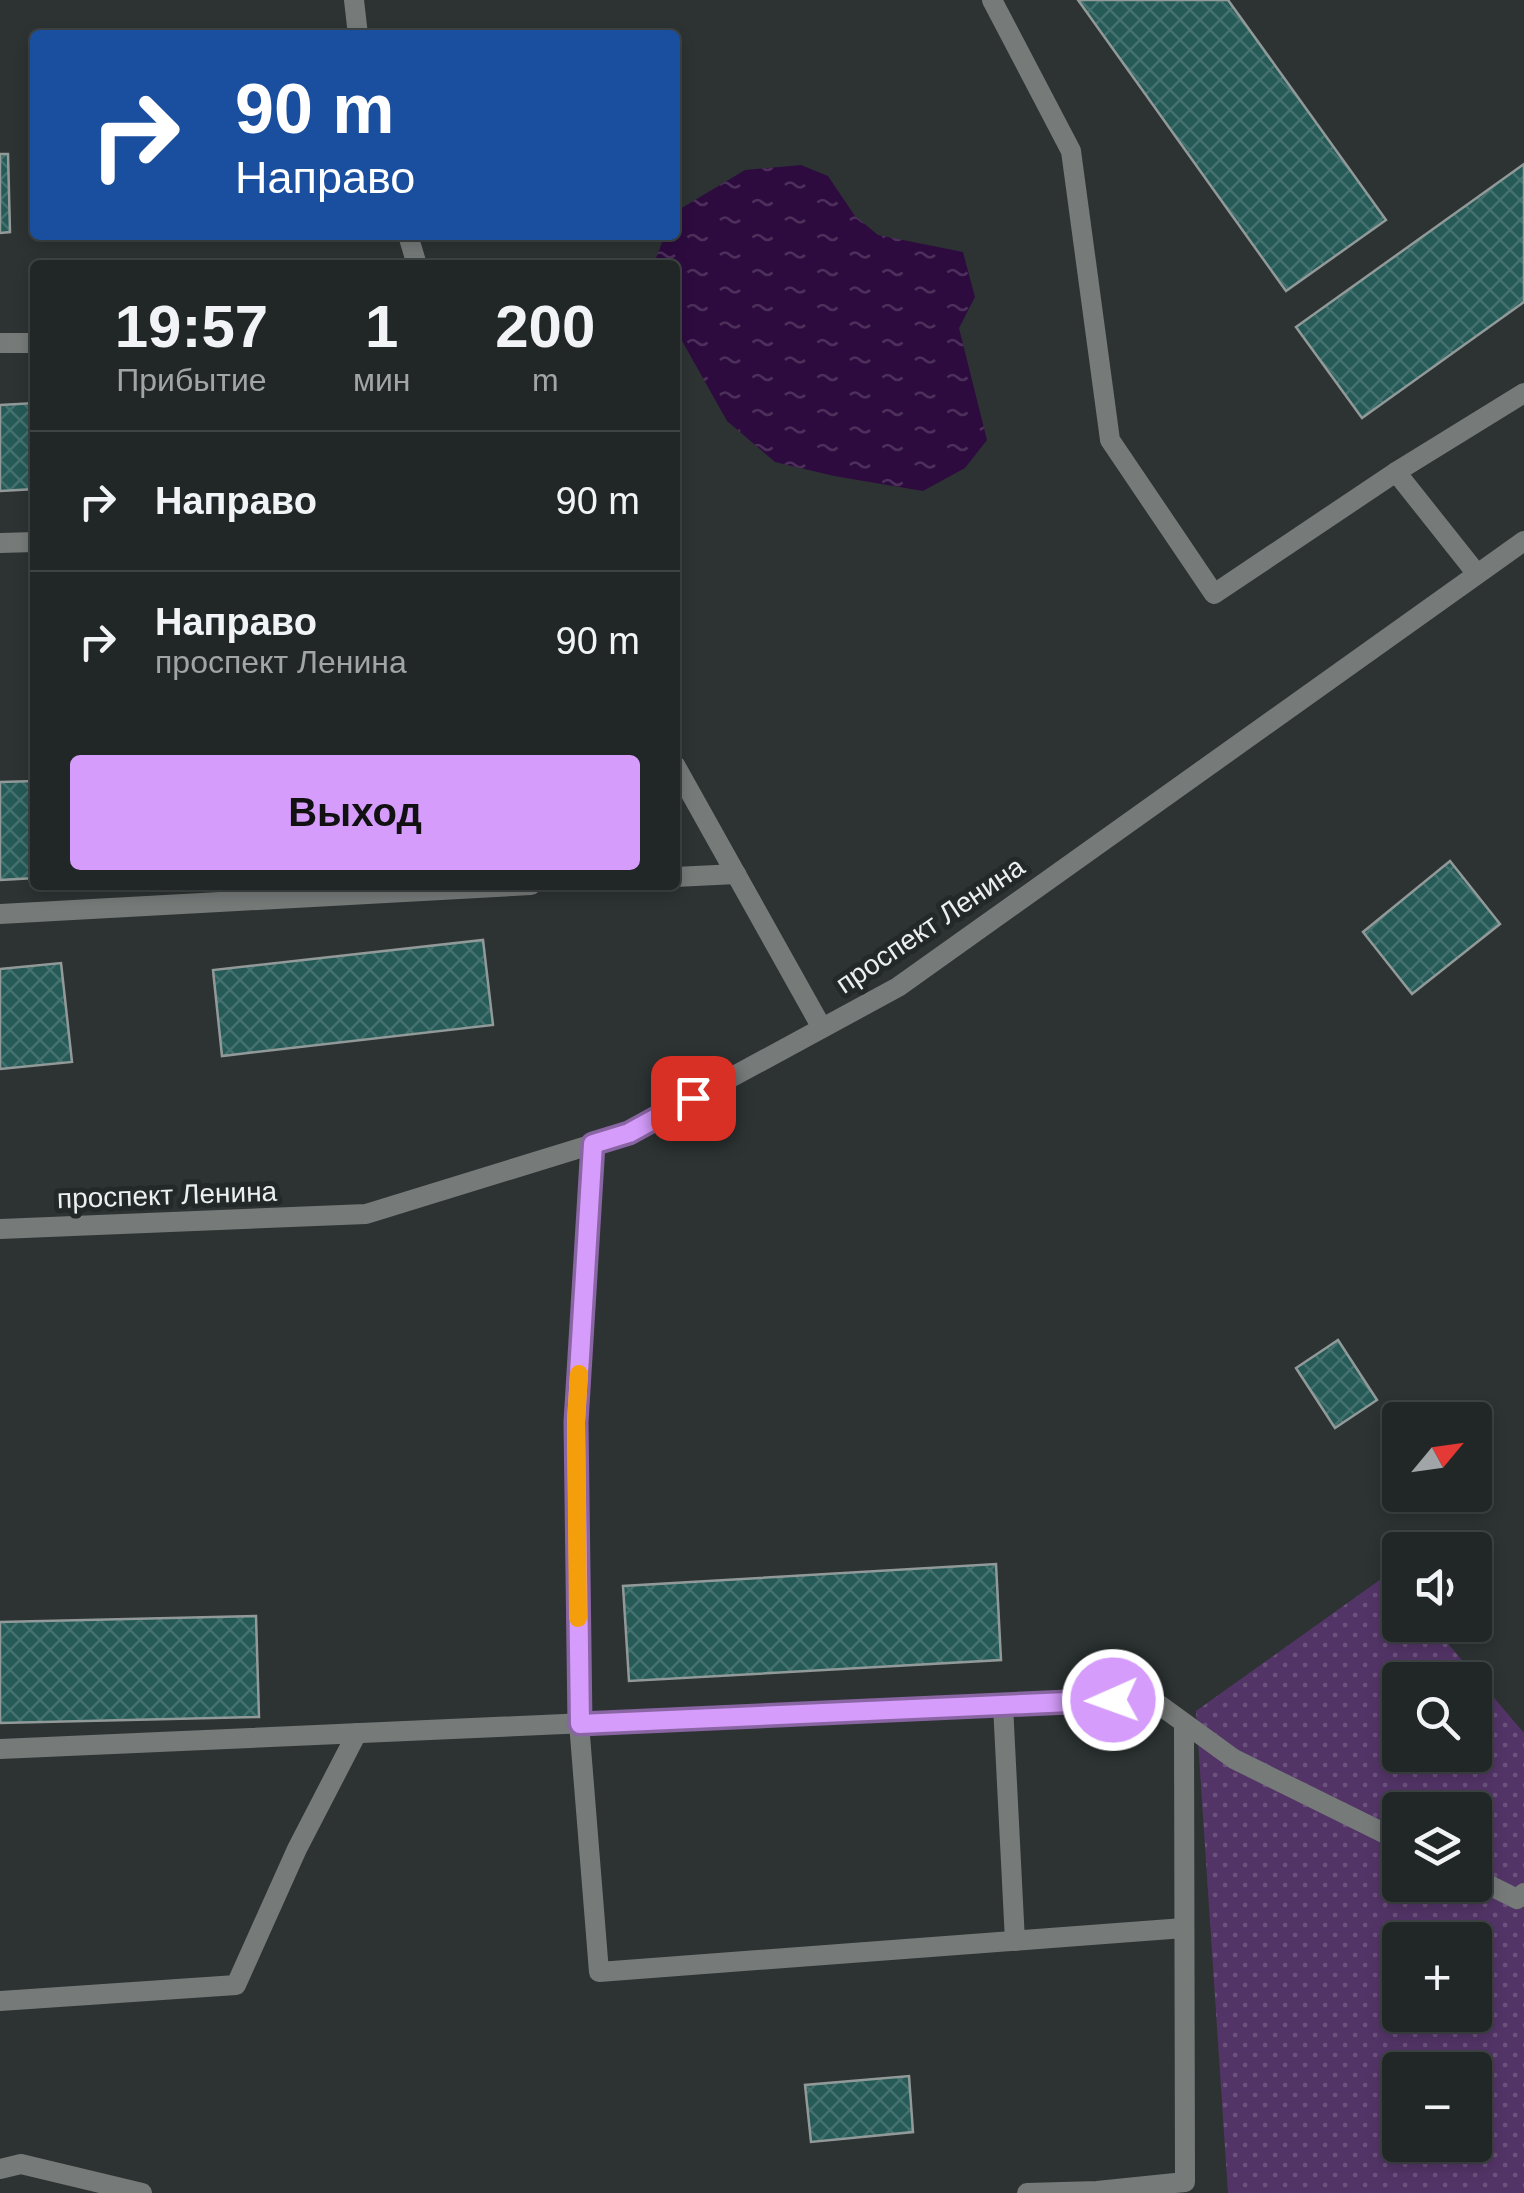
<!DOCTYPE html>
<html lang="ru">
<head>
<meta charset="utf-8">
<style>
  body { margin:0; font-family:Arial,sans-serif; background:#2d3232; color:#f1f3f6; height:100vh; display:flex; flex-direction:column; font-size:38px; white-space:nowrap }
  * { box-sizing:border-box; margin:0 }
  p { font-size:32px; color:#a2a5a7 }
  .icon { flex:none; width:55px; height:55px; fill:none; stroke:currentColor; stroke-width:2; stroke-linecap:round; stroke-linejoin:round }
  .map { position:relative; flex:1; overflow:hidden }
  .drawer { position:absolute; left:30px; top:260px; width:650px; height:630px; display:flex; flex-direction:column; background:#212626; border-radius:10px; box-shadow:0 5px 15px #0003,0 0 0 2px #3e4343 }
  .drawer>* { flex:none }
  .hud { position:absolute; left:30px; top:30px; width:650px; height:210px; border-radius:10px; box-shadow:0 5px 15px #0003,0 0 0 2px #3e4343; background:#1a4fa0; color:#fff; overflow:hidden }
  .needle { width:65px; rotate:61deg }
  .controls { position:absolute; left:1382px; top:1402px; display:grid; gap:20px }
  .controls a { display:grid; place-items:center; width:110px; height:110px; border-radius:10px; background:#212626; box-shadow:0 5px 15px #0003,0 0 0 2px #3e4343; font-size:50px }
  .pin { position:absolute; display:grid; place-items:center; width:85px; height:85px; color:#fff; margin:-42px; border-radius:20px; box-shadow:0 5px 15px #0006 }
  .me { position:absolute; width:110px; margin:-55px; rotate:268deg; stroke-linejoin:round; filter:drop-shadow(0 0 8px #0008) }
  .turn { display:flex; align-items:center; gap:35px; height:210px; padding:0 40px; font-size:45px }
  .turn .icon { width:130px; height:130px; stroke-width:2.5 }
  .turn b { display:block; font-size:70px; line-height:85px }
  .eta { display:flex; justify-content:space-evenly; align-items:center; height:170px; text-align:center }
  .eta b { font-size:60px; font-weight:700; line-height:70px }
  .action { display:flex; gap:20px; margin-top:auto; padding:20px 40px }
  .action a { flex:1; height:115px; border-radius:10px; background:#d59cfb; color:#111; font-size:40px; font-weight:700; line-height:115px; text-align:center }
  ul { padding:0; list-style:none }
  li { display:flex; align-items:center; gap:30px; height:140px; padding:0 40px; border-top:2px solid #3e4343 }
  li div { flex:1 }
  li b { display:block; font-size:38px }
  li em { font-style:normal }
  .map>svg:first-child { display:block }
</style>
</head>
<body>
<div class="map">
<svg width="1524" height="2193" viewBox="0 0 1524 2193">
  <defs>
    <pattern id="grass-dots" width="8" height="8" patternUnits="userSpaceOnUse" patternTransform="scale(2.5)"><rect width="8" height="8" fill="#533467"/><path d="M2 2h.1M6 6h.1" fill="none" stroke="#6c527d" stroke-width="1.8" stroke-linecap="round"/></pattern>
    <pattern id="water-ripples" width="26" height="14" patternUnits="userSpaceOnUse" patternTransform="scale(2.5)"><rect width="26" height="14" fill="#2d0b3f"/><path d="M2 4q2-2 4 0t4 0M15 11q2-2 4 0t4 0" fill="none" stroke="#4c2f5b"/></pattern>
    <pattern id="building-cross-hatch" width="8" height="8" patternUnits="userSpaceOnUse" patternTransform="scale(2.5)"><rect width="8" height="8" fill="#255a57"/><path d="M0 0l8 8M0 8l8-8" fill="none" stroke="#45726f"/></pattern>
  </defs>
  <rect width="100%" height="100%" fill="#2c3332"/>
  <path fill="url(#grass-dots)" fill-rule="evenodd" d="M 1388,1574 L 1400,1588 L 1400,1625 L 1432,1625 L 1524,1733 L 1524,2193 L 1228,2193 L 1196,1711 ZM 1400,1680 L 1475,1680 L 1475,1755 L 1400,1755 ZM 1400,1810 L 1475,1810 L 1475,1885 L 1400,1885 ZM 1400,1940 L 1475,1940 L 1475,2015 L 1400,2015 ZM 1400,2070 L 1475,2070 L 1475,2145 L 1400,2145 Z"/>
  <path fill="url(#water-ripples)" d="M 801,165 L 828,176 L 855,216 L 878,235 L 963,252 L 975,297 L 959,328 L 987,440 L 965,468 L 923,491 L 834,476 L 775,462 L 727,421 L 677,332 L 675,265 L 657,265 L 656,258 L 665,235 L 675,235 L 675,212 L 745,170 Z"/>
  <g fill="url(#building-cross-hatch)" stroke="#929a99" stroke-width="2.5">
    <path d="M 1078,0 L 1228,0 L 1386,220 L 1286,291 Z"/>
    <path d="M 0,154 L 8,154 L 10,232 L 0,233 Z"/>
    <path d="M 1524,164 L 1524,302 L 1362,418 L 1296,327 Z"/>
    <path d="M 125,235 L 237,235 L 237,236 L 125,240 Z"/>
    <path d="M 35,403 L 35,489 L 0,491 L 0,405 Z"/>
    <path d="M 35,781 L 35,878 L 0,880 L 0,782 Z"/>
    <path d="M 1450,861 L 1500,924 L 1412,994 L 1363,932 Z"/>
    <path d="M 483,940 L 493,1025 L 222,1056 L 213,970 Z"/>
    <path d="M 61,963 L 72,1062 L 0,1069 L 0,969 Z"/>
    <path d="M 1338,1340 L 1377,1400 L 1335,1428 L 1296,1368 Z"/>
    <path d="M 996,1564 L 1001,1660 L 629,1681 L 623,1586 Z"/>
    <path d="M 256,1616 L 259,1717 L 0,1723 L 0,1622 Z"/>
    <path d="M 909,2076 L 913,2132 L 811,2142 L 805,2085 Z"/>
  </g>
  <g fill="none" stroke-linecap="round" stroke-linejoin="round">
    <g stroke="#767a79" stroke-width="20">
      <path d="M 992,0 L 1071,151 L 1110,440 L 1214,594 L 1396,472"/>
      <path d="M 1477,574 L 1396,472 L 1524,393"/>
      <path d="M 1003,1705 L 1015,1941"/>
      <path d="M 579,1723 L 599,1972 L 1184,1928"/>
      <path d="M 0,2001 L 236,1985 L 297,1849 L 357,1733"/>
    </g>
    <g stroke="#767a79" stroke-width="20">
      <path d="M 354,0 L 358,35"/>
      <path d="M 408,235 L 417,265"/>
      <path d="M 0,343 L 35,343"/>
      <path d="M 0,543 L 35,542"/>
      <path d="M 675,765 L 822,1028"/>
      <path d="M 675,877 L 736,874"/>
      <path d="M 0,914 L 531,885"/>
      <path d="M 0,1229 L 366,1214 L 629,1133 L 898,987 L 1524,541"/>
      <path d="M 579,1723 L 576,1422 L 593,1144"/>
      <path d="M 0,1749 L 1150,1698 L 1234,1759 L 1400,1841"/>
      <path d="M 1475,1878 L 1517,1899 L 1524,1893"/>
      <path d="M 0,2169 L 21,2164 L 142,2193"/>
      <path d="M 1027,2193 L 1097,2191 L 1185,2182 L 1184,1723"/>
    </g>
  </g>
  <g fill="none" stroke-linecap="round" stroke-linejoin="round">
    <defs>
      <path id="route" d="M 693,1098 L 629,1133 L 593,1144 L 576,1422 L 580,1724 L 1113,1700"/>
    </defs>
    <use href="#route" stroke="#8a65a3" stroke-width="25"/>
    <use href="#route" stroke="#d59cfb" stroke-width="18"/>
    <path stroke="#f59e0b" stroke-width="18" d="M 578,1618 L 576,1422 L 579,1374"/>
  </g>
  <g text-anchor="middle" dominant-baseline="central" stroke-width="10" stroke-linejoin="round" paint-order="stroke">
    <g font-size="28" fill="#ebefef" stroke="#222928">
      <text transform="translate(930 925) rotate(-34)">проспект Ленина</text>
      <text transform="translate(167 1195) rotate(-2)">проспект Ленина</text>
    </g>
  </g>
</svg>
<div class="controls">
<a><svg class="needle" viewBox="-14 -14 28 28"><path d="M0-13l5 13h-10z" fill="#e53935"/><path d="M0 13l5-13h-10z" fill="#a2a5a7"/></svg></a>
<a><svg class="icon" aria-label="sound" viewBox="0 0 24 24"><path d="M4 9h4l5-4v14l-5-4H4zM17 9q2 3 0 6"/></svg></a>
<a><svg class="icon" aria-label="search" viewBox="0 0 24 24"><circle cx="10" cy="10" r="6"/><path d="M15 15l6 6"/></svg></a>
<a><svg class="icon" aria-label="layers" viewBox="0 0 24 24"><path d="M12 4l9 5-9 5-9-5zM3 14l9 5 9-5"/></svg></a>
<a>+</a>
<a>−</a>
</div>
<div class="pin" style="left:693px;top:1098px;background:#d93025"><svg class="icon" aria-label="arrive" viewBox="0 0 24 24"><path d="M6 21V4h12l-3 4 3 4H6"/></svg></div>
<svg class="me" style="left:1113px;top:1700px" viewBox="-20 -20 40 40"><circle r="17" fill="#d59cfb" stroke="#fff" stroke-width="3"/><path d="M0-11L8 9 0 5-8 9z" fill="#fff"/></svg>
<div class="hud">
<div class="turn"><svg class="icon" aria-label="right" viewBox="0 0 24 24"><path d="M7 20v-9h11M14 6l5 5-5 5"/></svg><div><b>90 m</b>Направо</div></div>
</div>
<section class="drawer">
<div class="eta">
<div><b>19:57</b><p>Прибытие</p></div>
<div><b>1</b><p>мин</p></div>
<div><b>200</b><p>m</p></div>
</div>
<ul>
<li><svg class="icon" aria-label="right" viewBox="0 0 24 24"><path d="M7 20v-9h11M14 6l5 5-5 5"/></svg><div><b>Направо</b></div><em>90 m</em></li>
<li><svg class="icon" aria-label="right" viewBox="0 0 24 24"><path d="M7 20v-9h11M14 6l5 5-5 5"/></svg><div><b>Направо</b><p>проспект Ленина</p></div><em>90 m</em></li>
</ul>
<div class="action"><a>Выход</a></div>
</section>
</div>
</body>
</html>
